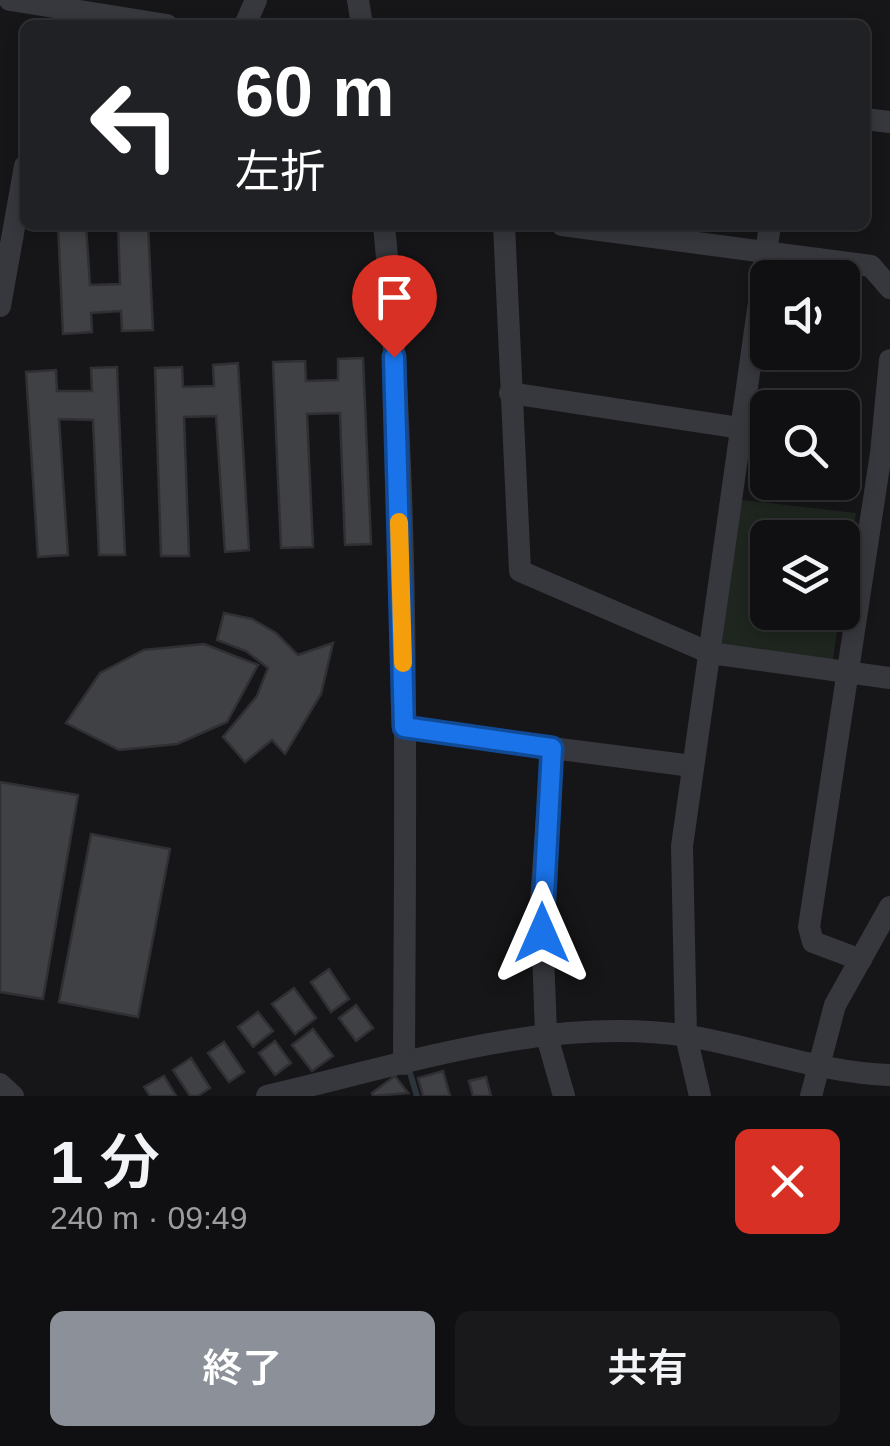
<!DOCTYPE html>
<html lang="ja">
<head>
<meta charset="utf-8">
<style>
  body { margin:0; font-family:Helvetica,"Noto Sans JP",sans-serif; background:#19191b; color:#f1f3f6; height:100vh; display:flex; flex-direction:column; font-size:38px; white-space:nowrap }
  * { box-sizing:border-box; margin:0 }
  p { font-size:32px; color:#9c9d9f }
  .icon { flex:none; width:55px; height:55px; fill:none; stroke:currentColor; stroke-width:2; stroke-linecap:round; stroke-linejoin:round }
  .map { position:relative; height:1096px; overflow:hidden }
  .side { display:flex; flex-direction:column; background:#101012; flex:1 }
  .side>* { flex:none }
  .hud { position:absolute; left:20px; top:20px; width:850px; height:210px; border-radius:15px; box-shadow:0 5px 15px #0003,0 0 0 2px #303032; background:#202124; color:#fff; overflow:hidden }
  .fabs { position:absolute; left:750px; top:260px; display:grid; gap:20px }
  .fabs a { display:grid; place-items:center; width:110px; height:110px; border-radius:15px; background:#101012; box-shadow:0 5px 15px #0003,0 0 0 2px #303032; font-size:50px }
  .pin { position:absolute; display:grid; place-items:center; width:85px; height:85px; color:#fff; margin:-102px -42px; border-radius:50% 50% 50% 0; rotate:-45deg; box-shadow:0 0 10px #0007 }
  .pin .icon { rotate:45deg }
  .me { position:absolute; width:110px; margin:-55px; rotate:0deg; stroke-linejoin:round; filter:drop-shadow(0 0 8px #0008) }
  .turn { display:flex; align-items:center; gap:35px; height:210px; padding:0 50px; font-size:45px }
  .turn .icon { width:130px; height:130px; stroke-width:2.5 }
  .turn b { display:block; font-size:70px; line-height:85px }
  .round { display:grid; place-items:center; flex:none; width:105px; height:105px; border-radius:15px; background:#19191b }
  .headline { display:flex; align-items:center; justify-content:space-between; height:170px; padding:0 50px }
  h1 { font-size:60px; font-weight:600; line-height:75px }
  .action { display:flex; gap:20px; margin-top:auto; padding:20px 50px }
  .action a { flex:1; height:115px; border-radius:15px; background:#8c9099; color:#fff; font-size:40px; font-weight:600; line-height:115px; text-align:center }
  .action a+a { background:#19191b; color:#f1f3f6 }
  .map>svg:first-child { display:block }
</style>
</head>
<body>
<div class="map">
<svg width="890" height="1096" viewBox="0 0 890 1096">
  <rect width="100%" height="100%" fill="#161618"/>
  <path fill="#1e261f" d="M 741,500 L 856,513 L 843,598 L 842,538 L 768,538 L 768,612 L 840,613 L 832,664 L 722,644 Z"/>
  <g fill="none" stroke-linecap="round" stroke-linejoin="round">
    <path stroke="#2c353c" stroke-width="6" d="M 410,1073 L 417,1096"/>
  </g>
  <g fill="#404145" stroke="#303034" stroke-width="2.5">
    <path d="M 58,225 L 86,225 L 90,285 L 120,284 L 118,225 L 148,225 L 153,330 L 122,331 L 121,311 L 91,313 L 92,332 L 63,334 Z"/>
    <path d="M 363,358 L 371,544 L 345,545 L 340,413 L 307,414 L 313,547 L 281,548 L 273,362 L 305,361 L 306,381 L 338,380 L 338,359 Z"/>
    <path d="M 238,363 L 249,550 L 225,552 L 216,416 L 184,417 L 189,556 L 161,556 L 155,368 L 182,367 L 183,387 L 214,386 L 213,365 Z"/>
    <path d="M 117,367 L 125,555 L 99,555 L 93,420 L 59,419 L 68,555 L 38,557 L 26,372 L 56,370 L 57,391 L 92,391 L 91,368 Z"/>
    <path d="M 224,613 L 252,619 L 276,633 L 298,655 L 333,643 L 321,694 L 285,754 L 272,740 L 245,762 L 223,737 L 257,696 L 268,668 L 246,651 L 217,640 Z"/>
    <path d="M 204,644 L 258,665 L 227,722 L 177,744 L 119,750 L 66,723 L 100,673 L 144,650 Z"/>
    <path d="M 0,782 L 78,795 L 43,999 L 0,992 Z"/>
    <path d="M 91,834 L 170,849 L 138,1017 L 59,1002 Z"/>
    <path d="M 329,969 L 349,999 L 331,1012 L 311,982 Z"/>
    <path d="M 294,988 L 316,1018 L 295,1034 L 272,1004 Z"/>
    <path d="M 356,1005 L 373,1028 L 356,1041 L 339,1018 Z"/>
    <path d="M 258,1012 L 273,1031 L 253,1047 L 238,1027 Z"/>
    <path d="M 313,1029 L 333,1056 L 312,1071 L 292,1045 Z"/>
    <path d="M 275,1041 L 291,1063 L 275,1075 L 259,1053 Z"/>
    <path d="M 224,1042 L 244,1072 L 229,1082 L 208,1053 Z"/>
    <path d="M 191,1058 L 210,1088 L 198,1096 L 190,1096 L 173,1070 Z"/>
    <path d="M 443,1071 L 450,1096 L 423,1096 L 418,1078 Z"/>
    <path d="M 164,1076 L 176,1096 L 150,1096 L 144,1087 Z"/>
    <path d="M 395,1076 L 408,1093 L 373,1096 L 372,1093 Z"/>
    <path d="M 486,1077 L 491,1096 L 473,1096 L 469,1081 Z"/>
  </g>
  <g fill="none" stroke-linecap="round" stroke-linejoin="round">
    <g stroke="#37383d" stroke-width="22">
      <path d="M 10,0 L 167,25"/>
      <path d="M 358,0 L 362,25"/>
      <path d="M 245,25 L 256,0"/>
      <path d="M 865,119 L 890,122"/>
      <path d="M 384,225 C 411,503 405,785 404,1064"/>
      <path d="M 504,225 L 520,571 L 710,653 L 890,678"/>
      <path d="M 562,225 L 871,266 L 890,288"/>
      <path d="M 0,306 L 25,166"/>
      <path d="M 510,393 L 740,428"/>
      <path d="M 405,727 L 552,748"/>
      <path d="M 861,960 L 813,942 L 809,927 L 881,453 L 890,360"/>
      <path d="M 0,1084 L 13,1096"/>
      <path d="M 267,1096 C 403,1065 546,1015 688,1036 C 756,1047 821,1073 890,1075"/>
      <path d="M 564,1096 L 546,1033 L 541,900 L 552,748 L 692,766"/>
      <path d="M 700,1096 L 686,1036 L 682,846 L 770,225"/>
      <path d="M 811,1096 L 835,1005 L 890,907"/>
    </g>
  </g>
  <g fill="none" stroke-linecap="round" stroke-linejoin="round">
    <defs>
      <path id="route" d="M 394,357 L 404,727 L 552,748 L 542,933"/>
    </defs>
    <use href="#route" stroke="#114b97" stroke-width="25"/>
    <use href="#route" stroke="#1a73e8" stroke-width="18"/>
    <path stroke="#f59e0b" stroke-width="18" d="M 399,522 L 403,663"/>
  </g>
</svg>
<div class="fabs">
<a><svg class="icon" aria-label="sound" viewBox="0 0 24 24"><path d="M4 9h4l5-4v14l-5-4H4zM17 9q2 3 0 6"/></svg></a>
<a><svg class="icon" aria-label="search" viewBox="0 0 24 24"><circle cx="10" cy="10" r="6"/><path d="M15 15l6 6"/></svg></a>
<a><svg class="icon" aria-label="layers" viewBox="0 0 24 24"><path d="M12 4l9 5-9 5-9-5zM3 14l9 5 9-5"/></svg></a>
</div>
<div class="pin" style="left:394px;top:357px;background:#d93025"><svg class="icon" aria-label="arrive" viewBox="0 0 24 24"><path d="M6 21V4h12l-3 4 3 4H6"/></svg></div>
<svg class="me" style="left:542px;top:933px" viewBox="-20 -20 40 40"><path d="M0-17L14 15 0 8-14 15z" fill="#1a73e8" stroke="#fff" stroke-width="4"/></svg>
<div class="hud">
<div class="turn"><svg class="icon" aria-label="left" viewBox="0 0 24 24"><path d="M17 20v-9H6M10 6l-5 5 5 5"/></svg><div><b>60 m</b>左折</div></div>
</div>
</div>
<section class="side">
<div class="headline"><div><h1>1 分</h1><p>240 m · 09:49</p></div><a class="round" style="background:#d93025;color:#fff"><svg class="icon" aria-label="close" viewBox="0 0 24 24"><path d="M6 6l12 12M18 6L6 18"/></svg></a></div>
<div class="action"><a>終了</a><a>共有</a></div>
</section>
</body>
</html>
